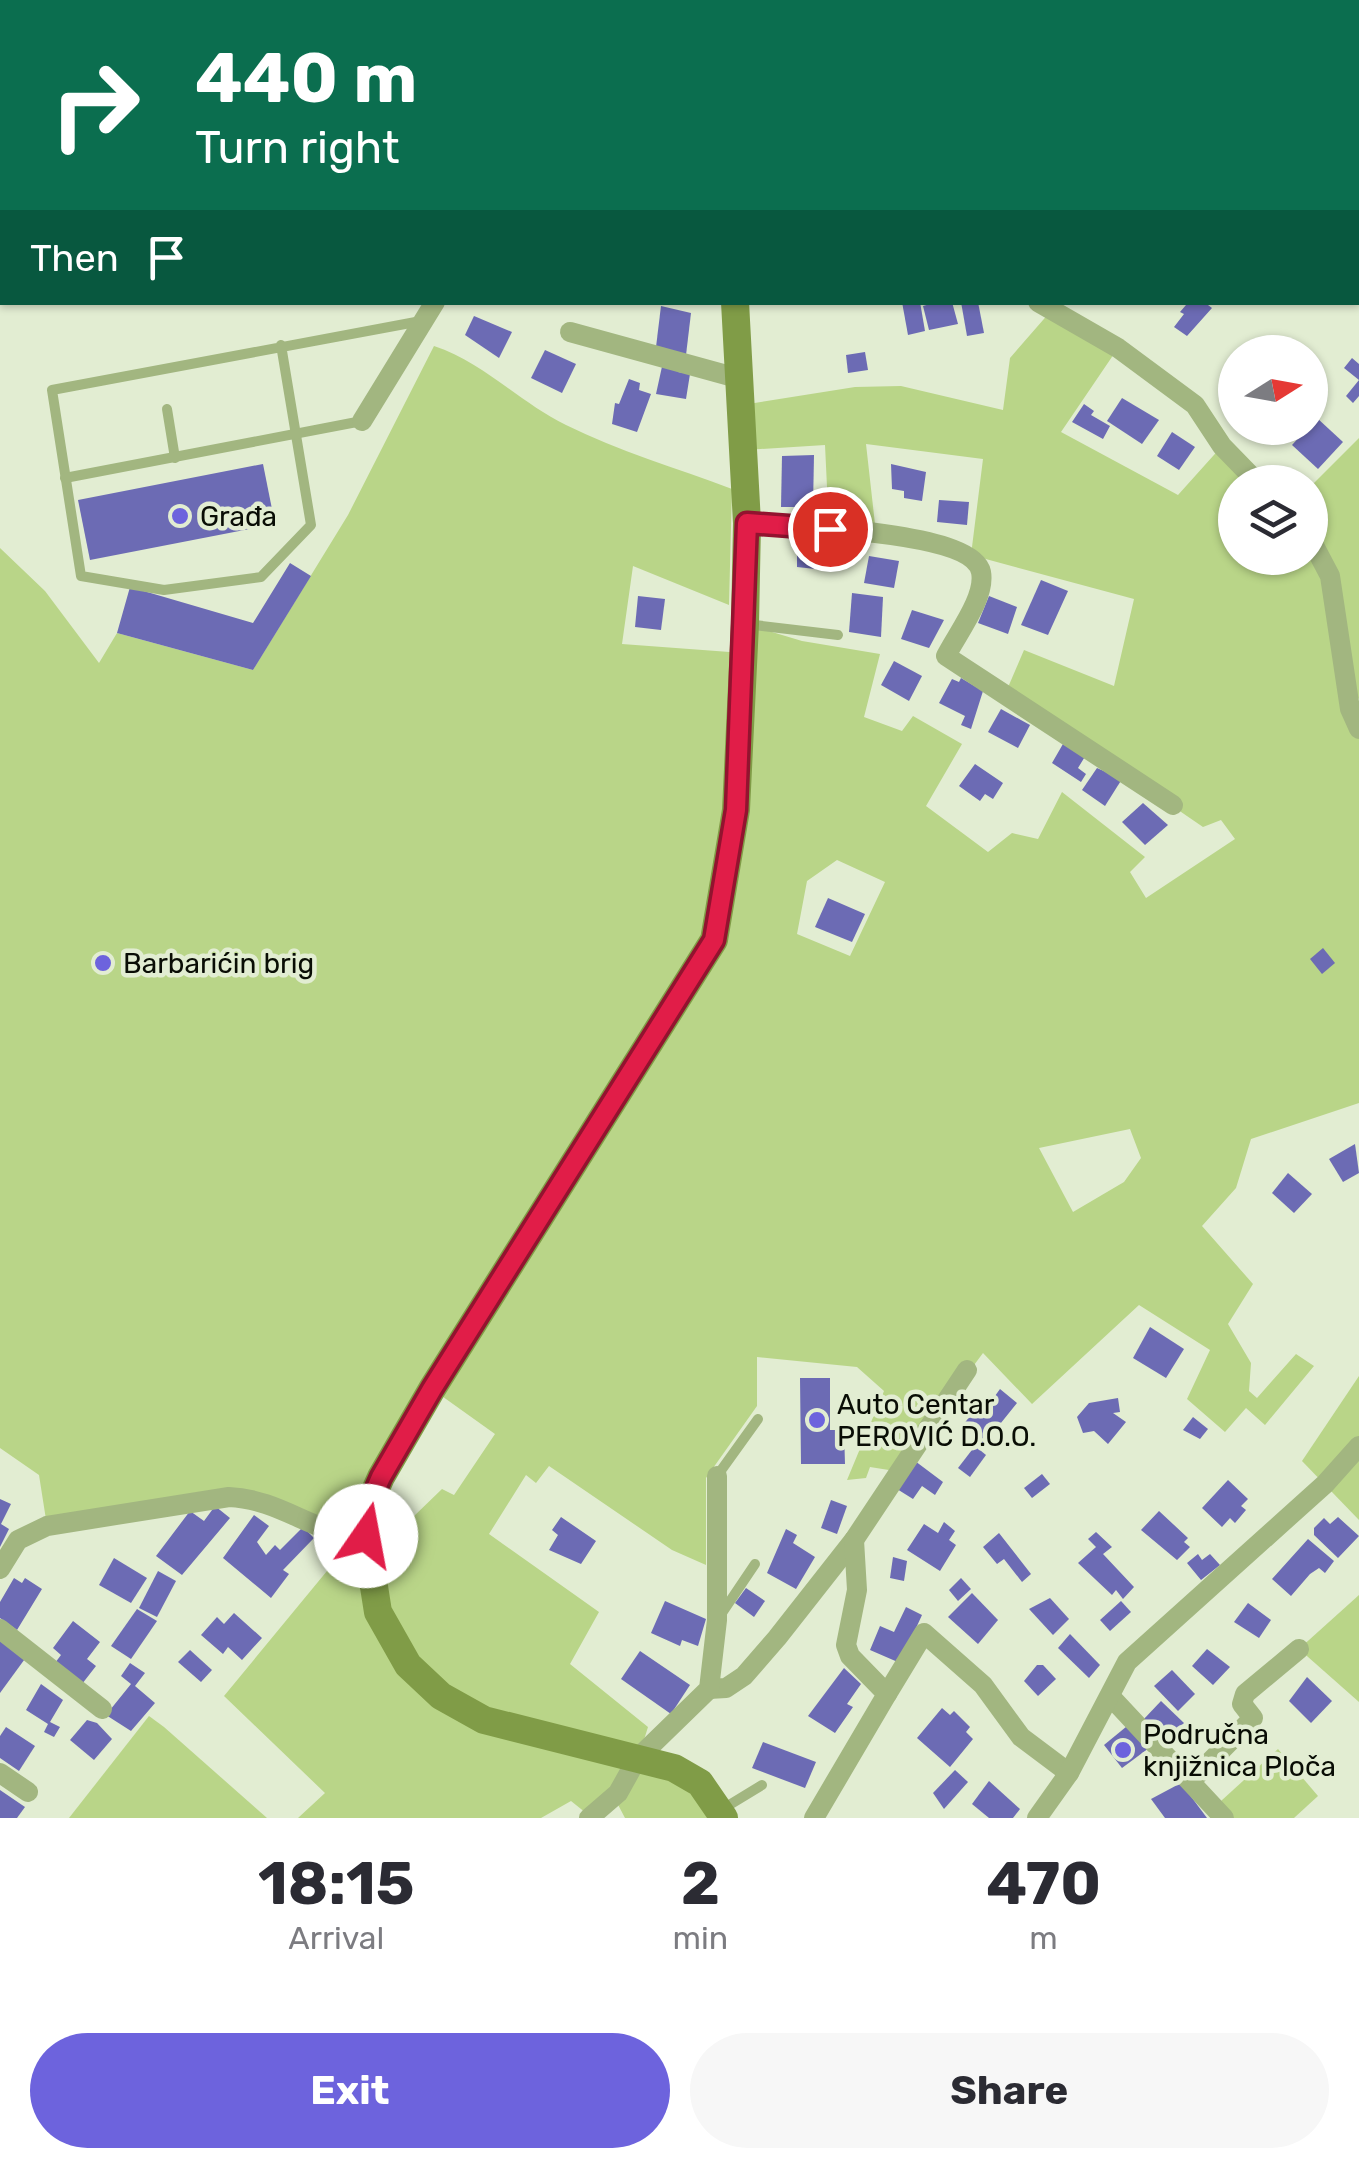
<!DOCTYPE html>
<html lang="en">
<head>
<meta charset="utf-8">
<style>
  body { margin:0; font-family:Rubik,sans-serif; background:#f7f7f7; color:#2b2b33; height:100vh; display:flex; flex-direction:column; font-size:38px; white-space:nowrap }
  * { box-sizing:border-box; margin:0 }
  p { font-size:32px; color:#7c7c81 }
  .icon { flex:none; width:55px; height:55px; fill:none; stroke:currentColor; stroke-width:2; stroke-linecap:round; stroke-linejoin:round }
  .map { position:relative; height:1818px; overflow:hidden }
  .side { display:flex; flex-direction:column; background:#fff; flex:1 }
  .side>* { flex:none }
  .banner { position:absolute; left:0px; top:0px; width:1360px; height:305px; box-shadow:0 2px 8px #0004; background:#0b6e4f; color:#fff; overflow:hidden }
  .needle { width:65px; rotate:79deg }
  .controls { position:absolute; left:1218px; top:335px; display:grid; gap:20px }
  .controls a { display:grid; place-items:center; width:110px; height:110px; border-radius:50%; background:#fff; box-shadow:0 2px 8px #0004; font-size:50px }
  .pin { position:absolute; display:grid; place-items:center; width:85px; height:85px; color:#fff; margin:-42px; border:5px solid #fff; border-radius:50%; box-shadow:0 2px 10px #0007 }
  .me { position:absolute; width:110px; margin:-55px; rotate:12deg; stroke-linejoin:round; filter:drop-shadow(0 0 8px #0008) }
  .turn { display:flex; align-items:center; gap:35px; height:210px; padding:0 30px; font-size:45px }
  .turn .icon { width:130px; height:130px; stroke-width:2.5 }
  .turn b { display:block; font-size:70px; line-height:85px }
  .then { display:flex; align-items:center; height:95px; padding:0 30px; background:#0003; gap:20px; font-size:38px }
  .eta { display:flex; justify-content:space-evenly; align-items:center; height:170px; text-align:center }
  .eta b { font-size:60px; font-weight:700; line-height:70px }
  .primary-button { display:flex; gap:20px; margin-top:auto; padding:20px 30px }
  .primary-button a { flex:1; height:115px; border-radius:60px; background:#6d63dd; color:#fff; font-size:40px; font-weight:700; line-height:115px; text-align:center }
  .primary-button a+a { background:#f7f7f7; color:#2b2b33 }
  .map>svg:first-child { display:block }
</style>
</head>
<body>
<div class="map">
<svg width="1359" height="1818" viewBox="0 0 1359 1818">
  <rect width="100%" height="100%" fill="#e2edd2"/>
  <g fill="#b9d588" fill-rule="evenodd">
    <path d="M 1050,312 L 1118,348 L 1061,432 L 1178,495 L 1222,446 L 1257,482 L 1235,482 L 1235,558 L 1310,558 L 1310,487 L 1359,438 L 1359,698 L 1350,709 L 1359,729 L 1359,1103 L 1251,1139 L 1236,1188 L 1202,1226 L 1253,1284 L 1228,1324 L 1251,1363 L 1249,1391 L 1257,1398 L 1296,1354 L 1314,1366 L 1265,1425 L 1246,1408 L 1225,1432 L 1187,1399 L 1210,1350 L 1139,1305 L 1032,1404 L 983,1353 L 895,1471 L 870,1467 L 866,1478 L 847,1480 L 884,1391 L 857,1367 L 757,1357 L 757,1406 L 706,1478 L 706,1565 L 672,1550 L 549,1466 L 536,1483 L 526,1475 L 489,1534 L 599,1612 L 570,1664 L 648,1727 L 638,1759 L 674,1768 L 724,1818 L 625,1818 L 614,1797 L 591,1817 L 571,1801 L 541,1818 L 298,1818 L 325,1793 L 224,1696 L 341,1554 L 322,1525 L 259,1498 L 47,1526 L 39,1475 L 0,1448 L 0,548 L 45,591 L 99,663 L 117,633 L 253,670 L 348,515 L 434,346 C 483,362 519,402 566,425 C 618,451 677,468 732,489 L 729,605 L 633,566 L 622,644 L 743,653 L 745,624 L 802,641 L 880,654 L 864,717 L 902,731 L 913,716 L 962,744 L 926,806 L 988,852 L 1012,833 L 1038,839 L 1062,792 L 1145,857 L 1130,872 L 1146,898 L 1235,839 L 1221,820 L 1203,827 L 1006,692 L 1024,650 L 1114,686 L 1134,599 L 971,555 L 983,459 L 866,444 L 876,533 L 829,529 L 825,445 L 745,450 L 742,405 L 855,387 L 901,386 L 1003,410 L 1010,358 ZM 837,860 L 885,882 L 850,956 L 797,934 L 807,881 ZM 1130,1129 L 1141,1158 L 1124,1182 L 1073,1212 L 1039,1148 ZM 432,1389 L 495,1434 L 454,1495 L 442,1489 L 413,1517 L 381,1477 Z"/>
    <path d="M 1359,1376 L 1359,1520 L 1302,1461 Z"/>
    <path d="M 1359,1595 L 1359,1702 L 1299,1649 Z"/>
    <path d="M 149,1716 L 164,1727 L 267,1818 L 69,1818 Z"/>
    <path d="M 1278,1749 L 1318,1796 L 1294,1818 L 1224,1818 L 1221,1801 Z"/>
  </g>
  <g fill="#6c6bb4">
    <path d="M 902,302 L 920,302 L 925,331 L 908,335 Z"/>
    <path d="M 937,302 L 952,302 L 958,324 L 929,330 L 923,306 Z"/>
    <path d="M 961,302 L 978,302 L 984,333 L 967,336 Z"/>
    <path d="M 1182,302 L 1204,302 L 1212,308 L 1187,336 L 1174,327 L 1184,314 L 1180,312 L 1186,305 Z"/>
    <path d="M 661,306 L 691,313 L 686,355 L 656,347 Z"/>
    <path d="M 474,316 L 512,332 L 499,358 L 465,335 Z"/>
    <path d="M 545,350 L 576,364 L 562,393 L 531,378 Z"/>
    <path d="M 865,352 L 868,370 L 848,373 L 846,355 Z"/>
    <path d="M 1352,358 L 1359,364 L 1359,396 L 1353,403 L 1346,396 L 1359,380 L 1344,368 Z"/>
    <path d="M 663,362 L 680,365 L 678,372 L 690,374 L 686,399 L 656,394 Z"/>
    <path d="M 629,379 L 640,383 L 639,390 L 651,394 L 637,432 L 612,424 L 615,403 L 619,404 Z"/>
    <path d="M 1122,398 L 1159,420 L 1142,444 L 1107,421 Z"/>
    <path d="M 1084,404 L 1094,411 L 1091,415 L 1110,426 L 1103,439 L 1072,422 Z"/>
    <path d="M 1317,418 L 1343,442 L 1318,469 L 1292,445 Z"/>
    <path d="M 1172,432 L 1195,447 L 1179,470 L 1157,456 Z"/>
    <path d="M 814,455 L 813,507 L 781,507 L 782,456 Z"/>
    <path d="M 263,464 L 275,524 L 90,560 L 78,500 Z"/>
    <path d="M 891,464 L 926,472 L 922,501 L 904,498 L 904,491 L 892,489 Z"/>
    <path d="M 939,500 L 969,502 L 967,525 L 937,522 Z"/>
    <path d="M 804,542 L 831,544 L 834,571 L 797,567 L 797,547 L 804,547 Z"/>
    <path d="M 869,556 L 899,561 L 894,588 L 864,583 Z"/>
    <path d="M 290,563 L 311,576 L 253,670 L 117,633 L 130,587 L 253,623 Z"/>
    <path d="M 1041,580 L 1068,591 L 1048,635 L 1021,625 Z"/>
    <path d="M 852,593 L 883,597 L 881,637 L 849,632 Z"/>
    <path d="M 638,596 L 665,599 L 661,630 L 635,627 Z"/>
    <path d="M 989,596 L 1017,607 L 1008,634 L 978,623 Z"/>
    <path d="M 912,610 L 944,620 L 929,648 L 901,639 Z"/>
    <path d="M 894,661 L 922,676 L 909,701 L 881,685 Z"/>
    <path d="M 961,678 L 983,691 L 971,729 L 961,725 L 965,716 L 939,703 L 952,679 L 959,682 Z"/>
    <path d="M 1001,709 L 1030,725 L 1018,748 L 988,732 Z"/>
    <path d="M 1067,737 L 1089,750 L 1078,768 L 1086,774 L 1081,782 L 1052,763 Z"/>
    <path d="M 975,764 L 1003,783 L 993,799 L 985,794 L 980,801 L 959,786 Z"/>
    <path d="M 1097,768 L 1122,779 L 1105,806 L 1082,790 Z"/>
    <path d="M 1143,803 L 1168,825 L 1145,845 L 1122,822 Z"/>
    <path d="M 828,898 L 865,914 L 852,942 L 815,927 Z"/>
    <path d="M 1323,948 L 1335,963 L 1322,974 L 1310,959 Z"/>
    <path d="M 1355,1144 L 1359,1173 L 1343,1182 L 1329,1159 Z"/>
    <path d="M 1288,1173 L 1312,1194 L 1294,1213 L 1272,1193 Z"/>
    <path d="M 1150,1327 L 1184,1349 L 1166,1378 L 1133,1358 Z"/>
    <path d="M 800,1378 L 830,1378 L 830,1430 L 844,1430 L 845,1464 L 801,1464 Z"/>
    <path d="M 1000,1389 L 1017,1403 L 984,1444 L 962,1426 L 976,1409 L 982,1414 Z"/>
    <path d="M 1118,1398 L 1120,1412 L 1113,1413 L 1126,1422 L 1108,1444 L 1094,1431 L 1083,1433 L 1077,1417 L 1089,1403 Z"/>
    <path d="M 1193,1417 L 1208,1429 L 1200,1439 L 1183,1430 Z"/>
    <path d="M 975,1446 L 986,1455 L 970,1477 L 958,1468 Z"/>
    <path d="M 915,1461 L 943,1482 L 935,1495 L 922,1486 L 913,1499 L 897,1489 Z"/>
    <path d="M 1042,1474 L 1050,1484 L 1032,1498 L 1024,1488 Z"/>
    <path d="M 1228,1480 L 1248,1499 L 1241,1506 L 1246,1510 L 1235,1523 L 1230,1518 L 1222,1527 L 1202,1508 Z"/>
    <path d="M 0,1499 L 11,1504 L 1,1524 L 9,1529 L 0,1547 Z"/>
    <path d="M 831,1500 L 847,1506 L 837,1534 L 821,1528 Z"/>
    <path d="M 215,1506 L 230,1518 L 182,1575 L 156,1556 L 190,1511 L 204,1521 Z"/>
    <path d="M 1159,1511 L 1188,1538 L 1184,1542 L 1190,1547 L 1177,1560 L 1141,1530 Z"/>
    <path d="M 254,1515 L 269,1526 L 257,1542 L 266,1555 L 275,1545 L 280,1550 L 303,1527 L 314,1538 L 283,1570 L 289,1574 L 271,1598 L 223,1558 Z"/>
    <path d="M 561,1517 L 596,1541 L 581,1564 L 549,1550 L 558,1535 L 552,1530 Z"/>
    <path d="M 1338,1517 L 1359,1536 L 1338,1558 L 1314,1535 L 1314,1528 L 1324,1518 L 1330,1524 Z"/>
    <path d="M 944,1522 L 955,1531 L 949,1540 L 956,1545 L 940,1571 L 907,1550 L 924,1524 L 938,1533 Z"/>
    <path d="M 786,1529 L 797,1535 L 793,1543 L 815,1557 L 796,1589 L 767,1573 Z"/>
    <path d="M 1096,1532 L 1112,1547 L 1103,1554 L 1134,1587 L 1123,1599 L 1116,1590 L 1112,1595 L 1078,1563 L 1096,1547 L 1088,1539 Z"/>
    <path d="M 999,1533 L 1031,1574 L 1022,1582 L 1004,1559 L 997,1564 L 983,1547 Z"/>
    <path d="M 1308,1539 L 1334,1561 L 1325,1573 L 1319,1568 L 1310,1574 L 1291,1596 L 1272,1579 Z"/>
    <path d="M 1198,1554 L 1202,1560 L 1210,1554 L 1220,1565 L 1201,1580 L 1187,1563 Z"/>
    <path d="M 893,1557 L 907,1561 L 904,1581 L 890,1578 Z"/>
    <path d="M 114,1558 L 147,1578 L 131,1603 L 99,1585 Z"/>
    <path d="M 158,1571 L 176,1581 L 157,1617 L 139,1608 Z"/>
    <path d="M 14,1578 L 22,1583 L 25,1578 L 42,1589 L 17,1630 L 0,1618 L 0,1602 Z"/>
    <path d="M 961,1578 L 971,1589 L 958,1601 L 949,1590 Z"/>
    <path d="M 746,1588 L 765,1601 L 754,1617 L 735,1603 Z"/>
    <path d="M 972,1593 L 998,1620 L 978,1644 L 948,1617 Z"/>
    <path d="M 1050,1598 L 1069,1619 L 1053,1635 L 1029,1609 Z"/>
    <path d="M 665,1601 L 706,1619 L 698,1646 L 682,1640 L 680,1646 L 651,1633 Z"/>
    <path d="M 1121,1601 L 1131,1612 L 1110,1631 L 1100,1620 Z"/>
    <path d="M 1248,1603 L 1271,1620 L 1259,1638 L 1234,1622 Z"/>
    <path d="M 906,1607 L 922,1615 L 900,1663 L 870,1650 L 880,1626 L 894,1632 Z"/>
    <path d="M 137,1609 L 157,1621 L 131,1659 L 111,1646 Z"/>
    <path d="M 234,1613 L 262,1638 L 242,1660 L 228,1647 L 223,1654 L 201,1635 L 217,1617 L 224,1624 Z"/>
    <path d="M 73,1621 L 100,1642 L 87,1659 L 96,1666 L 82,1684 L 55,1663 L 61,1655 L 53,1648 Z"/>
    <path d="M 1070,1634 L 1100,1665 L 1089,1678 L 1058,1648 Z"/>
    <path d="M 0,1636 L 27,1656 L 0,1693 Z"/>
    <path d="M 1207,1649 L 1230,1667 L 1213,1685 L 1192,1666 Z"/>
    <path d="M 190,1650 L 212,1670 L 201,1682 L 178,1662 Z"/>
    <path d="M 640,1651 L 690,1685 L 671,1714 L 621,1679 Z"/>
    <path d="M 130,1663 L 145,1673 L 135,1686 L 155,1703 L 131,1731 L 106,1715 L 131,1684 L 121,1676 Z"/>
    <path d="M 1037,1665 L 1043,1665 L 1056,1679 L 1038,1696 L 1024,1681 Z"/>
    <path d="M 844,1668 L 861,1684 L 847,1704 L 853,1707 L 835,1733 L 808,1716 Z"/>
    <path d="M 1172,1670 L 1195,1694 L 1178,1711 L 1154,1686 Z"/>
    <path d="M 1307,1677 L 1332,1701 L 1311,1723 L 1289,1701 Z"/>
    <path d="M 41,1684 L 63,1700 L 50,1722 L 60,1727 L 54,1737 L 44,1732 L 48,1724 L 26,1710 Z"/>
    <path d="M 1161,1701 L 1184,1723 L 1165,1741 L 1143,1720 Z"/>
    <path d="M 942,1708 L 950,1715 L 954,1711 L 970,1727 L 966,1732 L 973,1739 L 950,1767 L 917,1738 Z"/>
    <path d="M 87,1720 L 97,1723 L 112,1739 L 94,1760 L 70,1740 Z"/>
    <path d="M 1132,1722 L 1153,1745 L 1122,1768 L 1104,1745 Z"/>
    <path d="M 6,1727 L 35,1746 L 19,1771 L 0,1758 L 0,1736 Z"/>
    <path d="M 763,1742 L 816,1762 L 805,1788 L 752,1768 Z"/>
    <path d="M 955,1770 L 968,1782 L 944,1809 L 933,1793 Z"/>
    <path d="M 989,1781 L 1020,1809 L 1013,1818 L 989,1818 L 972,1804 Z"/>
    <path d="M 1181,1783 L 1207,1818 L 1165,1818 L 1151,1799 Z"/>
    <path d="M 0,1790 L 25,1807 L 17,1818 L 0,1818 Z"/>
  </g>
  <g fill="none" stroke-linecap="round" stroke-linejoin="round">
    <g stroke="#a2b680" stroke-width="10">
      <path d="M 281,345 L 311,525 L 261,577 L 164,590 L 81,576 L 52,390 L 421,321"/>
      <path d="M 167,409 L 175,458"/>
      <path d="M 65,478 L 362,421"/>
      <path d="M 746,624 L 838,635"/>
      <path d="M 717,1476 L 758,1419"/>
      <path d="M 722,1613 L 755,1564"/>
      <path d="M 721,1810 L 762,1785"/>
    </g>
    <g stroke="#a2b680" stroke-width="20">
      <path d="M 30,0 L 32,2"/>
      <path d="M 910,0 L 911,2"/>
      <path d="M 944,0 L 948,2"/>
      <path d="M 1167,0 L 1170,2"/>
      <path d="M 410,2 L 413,0"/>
      <path d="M 1348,2 L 1350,0"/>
      <path d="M 1358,163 L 1359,164"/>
      <path d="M 0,263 L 2,262"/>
      <path d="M 1038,302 L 1118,348 L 1195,405 L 1222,446 L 1257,482"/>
      <path d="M 570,332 L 741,379"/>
      <path d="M 362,421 L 435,302"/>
      <path d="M 747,523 C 787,526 972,530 981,572 C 986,597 957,634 946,656 L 1173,805"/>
      <path d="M 1310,538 L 1330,576 L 1350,709 L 1359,729"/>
      <path d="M 0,1569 L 18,1540 L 47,1526 L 229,1497 C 282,1499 319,1538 366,1536"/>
      <path d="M 0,1629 L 102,1709"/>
      <path d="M 709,1689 L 726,1688 L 744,1676 L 777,1638 L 854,1540 L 967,1370"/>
      <path d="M 887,1694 L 924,1633 L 983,1685 L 1021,1737 L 1069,1773"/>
      <path d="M 1110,1696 L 1224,1818"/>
      <path d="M 0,1773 L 28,1792"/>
      <path d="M 1192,1780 L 1253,1718 L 1242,1704 L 1245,1694 L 1299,1649"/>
      <path d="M 589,1818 L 618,1793 L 637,1759 L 709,1689 L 717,1620 L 717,1476"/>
      <path d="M 814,1818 L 887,1694 L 850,1656 L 846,1645 L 857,1590 L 854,1540"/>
      <path d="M 1037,1818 L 1069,1773 L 1127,1662 L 1325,1484 L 1359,1446"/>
    </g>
    <g stroke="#809c47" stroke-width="28">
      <path d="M 759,2 L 760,0"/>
      <path d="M 724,1818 L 700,1783 L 674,1768 L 484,1720 L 441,1696 L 408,1665 L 378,1612 L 366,1536 L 367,1509 L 381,1477 L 432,1389 L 714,940 L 736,810 L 745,624 L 747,523 L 735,302"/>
    </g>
  </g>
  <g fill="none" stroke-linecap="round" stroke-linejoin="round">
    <defs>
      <path id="route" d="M 366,1536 L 367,1509 L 381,1477 L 432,1389 L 714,940 L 736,810 L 747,523 L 830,529"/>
    </defs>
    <use href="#route" stroke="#92132f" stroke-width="25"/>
    <use href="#route" stroke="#e11d48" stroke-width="18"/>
  </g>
  <g fill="#6d63dd" stroke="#e2edd2" stroke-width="4">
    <circle cx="180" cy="516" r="10"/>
    <circle cx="103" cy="963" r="10"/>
    <circle cx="817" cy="1420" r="10"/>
    <circle cx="1123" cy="1750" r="10"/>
  </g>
  <g text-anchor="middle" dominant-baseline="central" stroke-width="9" stroke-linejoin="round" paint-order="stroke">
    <g font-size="28" fill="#090d05" stroke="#e2edd2" text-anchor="start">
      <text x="200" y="516">Građa</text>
      <text x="123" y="963">Barbarićin brig</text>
      <text x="837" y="1404">Auto Centar<tspan x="837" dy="32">PEROVIĆ D.O.O.</tspan></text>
      <text x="1143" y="1734">Područna<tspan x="1143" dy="32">knjižnica Ploča</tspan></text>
    </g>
  </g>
</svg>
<div class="controls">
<a><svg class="needle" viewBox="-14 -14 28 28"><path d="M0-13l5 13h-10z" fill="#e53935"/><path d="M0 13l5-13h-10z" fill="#7c7c81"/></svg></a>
<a><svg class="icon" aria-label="layers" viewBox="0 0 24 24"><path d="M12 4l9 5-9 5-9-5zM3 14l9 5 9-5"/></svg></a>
</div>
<div class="pin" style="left:830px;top:529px;background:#d93025"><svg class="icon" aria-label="arrive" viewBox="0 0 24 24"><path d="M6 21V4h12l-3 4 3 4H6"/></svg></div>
<svg class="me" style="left:366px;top:1536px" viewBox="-20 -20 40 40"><circle r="19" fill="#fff"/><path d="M0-13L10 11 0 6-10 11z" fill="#e11d48"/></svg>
<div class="banner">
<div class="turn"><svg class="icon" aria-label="right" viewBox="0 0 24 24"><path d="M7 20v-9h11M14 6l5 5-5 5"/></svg><div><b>440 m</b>Turn right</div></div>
<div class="then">Then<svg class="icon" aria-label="arrive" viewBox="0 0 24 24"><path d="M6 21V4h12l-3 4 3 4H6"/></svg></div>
</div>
</div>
<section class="side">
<div class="eta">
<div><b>18:15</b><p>Arrival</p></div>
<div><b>2</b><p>min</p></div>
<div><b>470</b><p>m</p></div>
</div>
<div class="primary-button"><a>Exit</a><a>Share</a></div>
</section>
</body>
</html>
